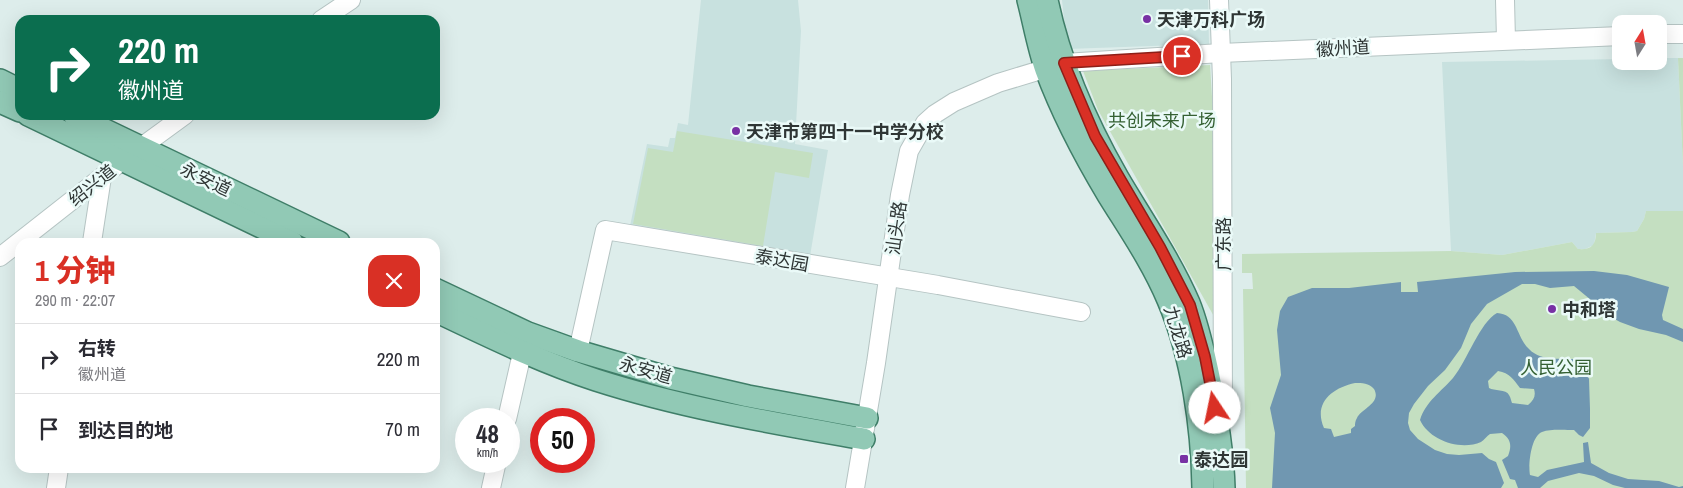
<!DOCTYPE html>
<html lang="zh">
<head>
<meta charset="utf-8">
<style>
  body { margin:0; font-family:"Archivo Narrow","Noto Sans SC",sans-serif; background:#f2f2f3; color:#2b2b33; height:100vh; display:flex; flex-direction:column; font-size:19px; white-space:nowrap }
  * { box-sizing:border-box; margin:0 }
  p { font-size:16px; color:#7c7c81 }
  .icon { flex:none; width:28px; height:28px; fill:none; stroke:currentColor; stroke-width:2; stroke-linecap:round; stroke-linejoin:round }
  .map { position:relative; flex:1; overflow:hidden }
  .details { position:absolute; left:15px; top:238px; width:425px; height:235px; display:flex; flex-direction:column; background:#fff; border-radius:15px; box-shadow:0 5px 20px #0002 }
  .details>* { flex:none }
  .guide { position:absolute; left:15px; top:15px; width:425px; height:105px; border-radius:15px; box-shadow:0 5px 20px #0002; background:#0b6e4f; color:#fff; overflow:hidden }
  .needle { width:32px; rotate:11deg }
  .fabs { position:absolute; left:1612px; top:15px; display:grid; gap:10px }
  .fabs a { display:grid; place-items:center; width:55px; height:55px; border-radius:10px; background:#fff; box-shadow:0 5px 20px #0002; font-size:25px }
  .speed { position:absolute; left:455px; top:408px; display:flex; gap:10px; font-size:25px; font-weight:700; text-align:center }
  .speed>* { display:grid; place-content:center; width:65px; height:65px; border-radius:50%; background:#fff; box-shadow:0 5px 20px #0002; line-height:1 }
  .speed small { font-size:12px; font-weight:400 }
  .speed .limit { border:8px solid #d22; background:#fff; color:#111 }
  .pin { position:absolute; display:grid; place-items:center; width:42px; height:42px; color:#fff; margin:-21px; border:2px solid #fff; border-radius:50%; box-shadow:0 1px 5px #0007 }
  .me { position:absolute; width:55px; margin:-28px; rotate:349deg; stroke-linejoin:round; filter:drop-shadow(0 0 4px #0008) }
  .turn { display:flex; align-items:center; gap:18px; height:105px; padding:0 20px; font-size:22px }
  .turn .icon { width:65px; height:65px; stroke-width:2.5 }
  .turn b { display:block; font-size:35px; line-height:42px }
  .round { display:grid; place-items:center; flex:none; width:52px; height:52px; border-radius:15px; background:#f2f2f3 }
  .headline { display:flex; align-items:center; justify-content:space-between; height:85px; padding:0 20px }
  h1 { font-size:30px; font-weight:800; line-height:38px; color:#d93025 }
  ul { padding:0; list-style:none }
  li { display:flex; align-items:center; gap:15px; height:70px; padding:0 20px; border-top:1px solid #e1e1e2 }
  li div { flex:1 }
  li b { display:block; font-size:19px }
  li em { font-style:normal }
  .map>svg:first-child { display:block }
</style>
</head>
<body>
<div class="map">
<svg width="1683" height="488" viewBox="0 0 1683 488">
  <rect width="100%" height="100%" fill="#ddedeb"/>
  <g fill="#c8e1df">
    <path d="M 701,0 L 798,0 L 801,31 L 795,144 L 828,150 L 810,256 L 630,226 L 647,144 L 668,147 L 670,138 L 675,138 L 678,123 L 688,125 Z"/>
    <path d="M 1062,0 L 1208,0 L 1209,44 L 1067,49 Z"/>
    <path d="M 1659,58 L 1678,58 L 1683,167 L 1683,211 L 1646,211 L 1644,219 L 1637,231 L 1632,232 L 1596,233 L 1594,245 L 1585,249 L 1578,249 L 1572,242 L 1502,255 L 1451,251 L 1442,62 L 1621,59 L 1621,61 L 1659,61 Z"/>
  </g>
  <g fill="#c4dfc1">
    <path d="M 1678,58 L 1683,58 L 1683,167 Z"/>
    <path d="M 1210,65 L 1220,223 L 1216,320 L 1098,110 L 1083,71 Z"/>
    <path d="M 677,131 L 813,153 L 809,178 L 775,172 L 763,246 L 633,224 L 648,148 L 673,152 Z"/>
    <path d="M 1646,211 L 1683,211 L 1683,488 L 1246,488 L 1243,289 L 1253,289 L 1252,273 L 1242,273 L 1242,254 L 1451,251 L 1502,255 L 1572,242 L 1578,249 C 1590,250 1596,246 1596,233 L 1632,232 L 1637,231 L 1644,219 Z"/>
  </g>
  <g fill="#7097b1" fill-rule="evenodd">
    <path d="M 1594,271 L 1627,275 L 1669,287 L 1662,315 L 1663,320 L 1683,329 L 1683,342 L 1666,335 L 1639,329 L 1620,322 L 1592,306 L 1591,300 L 1574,286 L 1550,288 L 1535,284 L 1522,284 L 1487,304 L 1471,324 L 1461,348 L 1445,370 L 1428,386 L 1414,404 L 1409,413 L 1408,423 L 1410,430 L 1418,439 L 1435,450 L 1447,454 L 1459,455 L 1482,453 L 1489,459 L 1496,462 L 1504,483 L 1501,488 L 1272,488 L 1275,433 L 1270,408 L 1281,375 L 1277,330 L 1280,311 L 1288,297 L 1312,288 L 1349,288 L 1401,282 L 1401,292 L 1418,292 L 1417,282 L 1515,272 ZM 1355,383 C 1362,383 1369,383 1374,389 C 1382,403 1361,409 1357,418 C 1355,421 1355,424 1355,426 L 1351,429 L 1351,433 L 1334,437 L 1331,429 L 1324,428 C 1313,403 1332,388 1355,383 Z"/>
    <path d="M 1497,313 C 1518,314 1516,337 1529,349 C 1542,363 1566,357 1582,360 L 1589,379 L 1590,409 L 1590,428 L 1583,437 L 1579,435 L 1574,430 L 1570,430 C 1562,430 1550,429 1542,432 C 1531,436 1528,465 1530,475 L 1538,477 L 1547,470 L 1584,462 L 1583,443 L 1588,442 L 1591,463 L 1609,473 L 1628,479 L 1659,481 L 1679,487 L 1683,486 L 1683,488 L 1625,488 L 1613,485 L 1594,476 L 1579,473 L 1548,481 L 1540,488 L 1518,488 L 1515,480 L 1510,479 L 1502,460 L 1508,456 C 1512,446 1511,439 1502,433 L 1490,434 C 1487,436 1484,440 1481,442 C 1460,451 1429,440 1420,420 C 1426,401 1441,392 1453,378 C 1467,361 1480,322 1497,313 ZM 1498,371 C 1510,373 1513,379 1520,388 L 1534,389 C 1536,396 1534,400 1528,405 L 1512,403 C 1511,401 1511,398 1509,395 C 1506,389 1494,391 1489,388 L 1488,381 Z"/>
  </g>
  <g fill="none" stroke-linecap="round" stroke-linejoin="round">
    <defs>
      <g id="minor">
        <path d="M 1219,0 L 1222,79 L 1223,417"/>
        <path d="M 1505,0 L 1506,40"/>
        <path d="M 321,20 L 351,0"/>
        <path d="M 1659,34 L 1683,34"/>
        <path d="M 92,242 L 102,177"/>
        <path d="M 0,257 L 122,161 L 185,115"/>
        <path d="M 578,351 L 605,230 L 938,285 L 1081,312"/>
        <path d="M 507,419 L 522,353"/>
        <path d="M 56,488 L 59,468"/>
        <path d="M 491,488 L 497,461"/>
        <path d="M 855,488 L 876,363 L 900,195 L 909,151 L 925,123 L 935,114 L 954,102 L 998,83 L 1064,63 L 1221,53 L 1621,36"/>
      </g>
      <g id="major">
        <path d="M 1028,0 C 1034,23 1038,47 1046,70 C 1062,113 1084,155 1108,195 C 1129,229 1152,262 1168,300 C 1192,356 1202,427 1203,488"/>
        <path d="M 1047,0 C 1060,63 1086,122 1118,178 C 1142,219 1170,259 1189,303 C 1198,325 1203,349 1208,372 C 1216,410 1223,449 1224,488"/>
        <path d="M 0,80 L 20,90"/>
        <path d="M 0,102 L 20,111"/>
        <path d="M 28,115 L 292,242"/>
        <path d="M 74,115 L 339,242"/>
        <path d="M 435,289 L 528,333 L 578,351 L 670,378 L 748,396 L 867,418"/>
        <path d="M 435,311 C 488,336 540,362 596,380 C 683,408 774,423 864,439"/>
      </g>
    </defs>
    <use href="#minor" stroke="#b5c4c3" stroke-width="20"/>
    <use href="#major" stroke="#3f7e68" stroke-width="24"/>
    <use href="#minor" stroke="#fff" stroke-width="18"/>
    <use href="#major" stroke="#91c9b5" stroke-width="21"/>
  </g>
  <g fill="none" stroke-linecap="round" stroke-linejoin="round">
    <defs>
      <path id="route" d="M 1182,56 L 1064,63 L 1095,136 L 1160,247 L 1190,305 L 1205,357 L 1215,408"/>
    </defs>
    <use href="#route" stroke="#8d1f18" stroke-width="12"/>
    <use href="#route" stroke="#d93025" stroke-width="9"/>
  </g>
  <g fill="#7831a4" stroke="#eafaf8" stroke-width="2">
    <circle cx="1147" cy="19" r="5"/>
    <circle cx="736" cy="131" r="5"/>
    <circle cx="1552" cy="309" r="5"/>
    <rect x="1179" y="454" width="10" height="10" rx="2.5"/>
  </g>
  <g text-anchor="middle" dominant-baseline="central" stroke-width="5" stroke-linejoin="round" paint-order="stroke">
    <g font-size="18" font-weight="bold" fill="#2f3635" stroke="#eafaf8" text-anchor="start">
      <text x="1157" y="19">天津万科广场</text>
      <text x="746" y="131">天津市第四十一中学分校</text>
      <text x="1562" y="309">中和塔</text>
      <text x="1194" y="459">泰达园</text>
    </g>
    <g font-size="18" fill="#2f3635" stroke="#eafaf8">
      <text transform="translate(1343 48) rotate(-3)">徽州道</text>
      <text transform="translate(206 179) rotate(26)">永安道</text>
      <text transform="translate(92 185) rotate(-38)">绍兴道</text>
      <text transform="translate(896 228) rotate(-82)">汕头路</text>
      <text transform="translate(1223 244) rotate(-90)">广东路</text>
      <text transform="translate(782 260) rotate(10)">泰达园</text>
      <text transform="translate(1178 332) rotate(73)">九龙路</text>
      <text transform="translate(646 370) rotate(16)">永安道</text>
    </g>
    <g font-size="18" fill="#356133" stroke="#eafaf8">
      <text x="1162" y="120">共创未来广场</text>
      <text x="1556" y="367">人民公园</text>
    </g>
  </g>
</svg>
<div class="fabs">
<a><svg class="needle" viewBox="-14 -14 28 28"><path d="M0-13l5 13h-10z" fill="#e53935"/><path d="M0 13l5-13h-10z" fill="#7c7c81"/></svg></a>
</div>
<div class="speed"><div>48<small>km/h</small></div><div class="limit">50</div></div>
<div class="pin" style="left:1182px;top:56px;background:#d93025"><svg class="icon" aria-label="arrive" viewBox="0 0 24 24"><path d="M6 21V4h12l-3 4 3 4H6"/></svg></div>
<svg class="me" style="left:1215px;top:408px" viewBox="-20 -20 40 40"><circle r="19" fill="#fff"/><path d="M0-13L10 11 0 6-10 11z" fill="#d93025"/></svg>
<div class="guide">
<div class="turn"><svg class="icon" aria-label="right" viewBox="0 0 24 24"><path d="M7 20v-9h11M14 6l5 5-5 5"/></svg><div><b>220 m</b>徽州道</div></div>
</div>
<section class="details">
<div class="headline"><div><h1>1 分钟</h1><p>290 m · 22:07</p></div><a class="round" style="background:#d93025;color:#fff"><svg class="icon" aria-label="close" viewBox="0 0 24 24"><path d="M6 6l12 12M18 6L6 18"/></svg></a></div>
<ul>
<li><svg class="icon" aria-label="right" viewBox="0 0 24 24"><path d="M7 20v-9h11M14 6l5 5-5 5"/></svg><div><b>右转</b><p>徽州道</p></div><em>220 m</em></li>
<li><svg class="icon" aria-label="arrive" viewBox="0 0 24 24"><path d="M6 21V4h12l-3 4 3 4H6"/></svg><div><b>到达目的地</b></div><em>70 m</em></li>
</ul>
</section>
</div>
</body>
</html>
